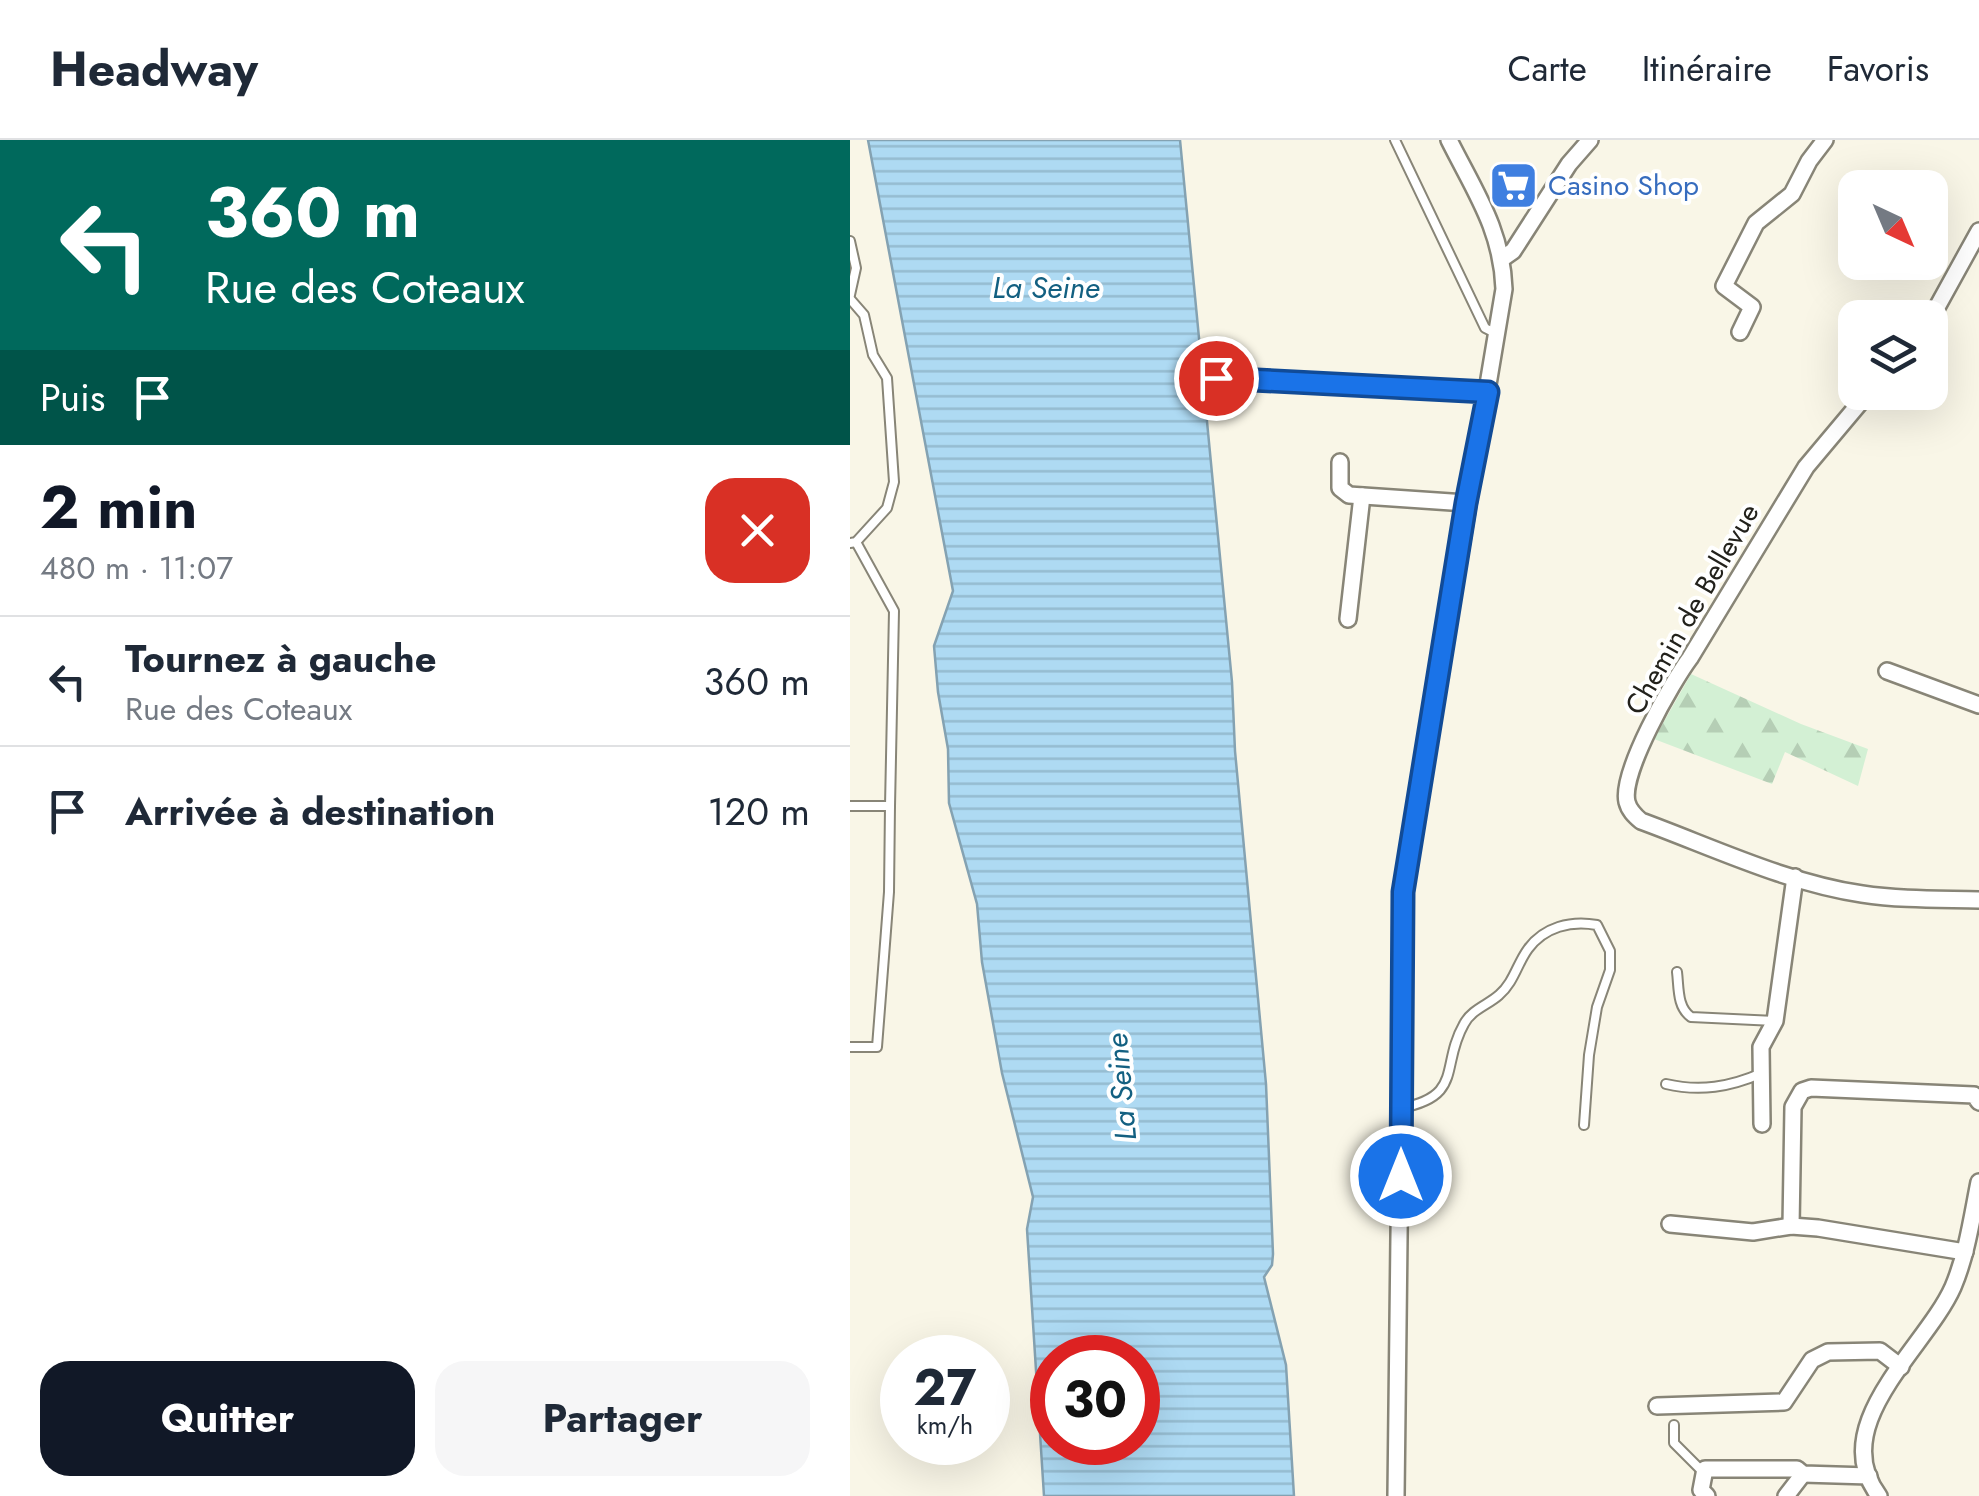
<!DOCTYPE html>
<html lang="fr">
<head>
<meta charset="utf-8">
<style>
  body { margin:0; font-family:Jost,sans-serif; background:#f6f6f7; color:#1f2937; height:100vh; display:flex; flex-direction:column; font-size:38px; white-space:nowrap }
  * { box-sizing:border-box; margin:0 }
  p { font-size:32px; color:#747a83 }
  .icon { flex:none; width:55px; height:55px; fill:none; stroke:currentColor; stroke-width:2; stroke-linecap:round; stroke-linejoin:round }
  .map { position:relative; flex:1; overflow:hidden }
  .sheet { display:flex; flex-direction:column; background:#fff; width:850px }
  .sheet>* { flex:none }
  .banner { background:#00695c; color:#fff; overflow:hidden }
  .needle { width:65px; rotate:136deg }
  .tools { position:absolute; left:988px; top:30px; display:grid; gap:20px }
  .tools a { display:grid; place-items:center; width:110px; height:110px; border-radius:20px; background:#fff; box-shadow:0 10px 40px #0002; font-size:50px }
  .speed { position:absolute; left:30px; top:1195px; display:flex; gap:20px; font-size:50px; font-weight:700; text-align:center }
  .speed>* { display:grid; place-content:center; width:130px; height:130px; border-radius:50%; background:#fff; box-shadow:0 10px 40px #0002; line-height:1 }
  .speed small { font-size:25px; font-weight:400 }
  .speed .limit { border:15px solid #d22; background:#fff; color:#111 }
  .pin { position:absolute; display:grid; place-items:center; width:85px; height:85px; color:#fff; margin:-42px; border:5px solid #fff; border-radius:50%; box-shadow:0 2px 10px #0007 }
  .me { position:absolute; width:110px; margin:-55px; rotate:0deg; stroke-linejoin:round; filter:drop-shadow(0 0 8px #0008) }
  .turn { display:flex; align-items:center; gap:35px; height:210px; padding:0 40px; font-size:45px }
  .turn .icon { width:130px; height:130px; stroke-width:2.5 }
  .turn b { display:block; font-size:70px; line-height:85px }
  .then { display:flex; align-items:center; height:95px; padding:0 40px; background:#0003; gap:20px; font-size:38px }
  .round { display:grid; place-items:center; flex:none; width:105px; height:105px; border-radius:30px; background:#f6f6f7 }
  .head { display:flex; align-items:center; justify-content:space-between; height:170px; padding:0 40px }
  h1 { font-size:60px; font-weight:700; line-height:75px; color:#111827 }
  .primary-button { display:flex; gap:20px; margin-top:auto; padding:20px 40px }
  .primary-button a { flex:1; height:115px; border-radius:30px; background:#111827; color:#fff; font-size:40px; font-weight:700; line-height:115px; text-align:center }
  .primary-button a+a { background:#f6f6f7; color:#1f2937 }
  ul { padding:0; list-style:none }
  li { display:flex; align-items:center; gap:30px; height:130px; padding:0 40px; border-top:2px solid #e0e1e3 }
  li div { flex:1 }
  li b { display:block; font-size:38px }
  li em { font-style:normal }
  header { display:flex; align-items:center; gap:60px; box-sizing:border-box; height:140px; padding:0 50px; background:#fff; border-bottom:2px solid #e0e1e3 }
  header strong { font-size:48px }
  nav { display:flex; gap:55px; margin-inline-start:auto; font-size:35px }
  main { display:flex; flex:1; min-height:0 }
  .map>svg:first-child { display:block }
</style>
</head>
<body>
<header>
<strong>Headway</strong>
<nav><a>Carte</a><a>Itinéraire</a><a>Favoris</a></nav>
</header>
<main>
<section class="sheet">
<div class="banner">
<div class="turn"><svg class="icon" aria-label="left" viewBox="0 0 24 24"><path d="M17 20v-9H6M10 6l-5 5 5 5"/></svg><div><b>360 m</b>Rue des Coteaux</div></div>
<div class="then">Puis<svg class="icon" aria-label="arrive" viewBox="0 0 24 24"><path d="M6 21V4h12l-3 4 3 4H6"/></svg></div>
</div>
<div class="head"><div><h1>2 min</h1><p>480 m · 11:07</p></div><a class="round" style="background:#d93025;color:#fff"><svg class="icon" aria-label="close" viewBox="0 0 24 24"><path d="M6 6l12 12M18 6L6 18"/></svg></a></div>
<ul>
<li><svg class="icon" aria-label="left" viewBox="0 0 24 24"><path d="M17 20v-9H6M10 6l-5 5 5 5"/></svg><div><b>Tournez à gauche</b><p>Rue des Coteaux</p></div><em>360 m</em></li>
<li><svg class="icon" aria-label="arrive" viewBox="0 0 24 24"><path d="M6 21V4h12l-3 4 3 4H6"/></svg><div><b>Arrivée à destination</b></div><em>120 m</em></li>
</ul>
<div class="primary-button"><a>Quitter</a><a>Partager</a></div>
</section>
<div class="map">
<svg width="1129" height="1356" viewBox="0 0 1129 1356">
  <defs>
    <pattern id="forest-firs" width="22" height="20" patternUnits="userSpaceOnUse" patternTransform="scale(2.5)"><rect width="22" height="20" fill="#d3f0d4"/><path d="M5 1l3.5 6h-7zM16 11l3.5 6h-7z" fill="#b5ceb5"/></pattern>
    <pattern id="water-rules" width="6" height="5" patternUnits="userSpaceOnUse" patternTransform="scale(2.5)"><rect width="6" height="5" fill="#aedaf3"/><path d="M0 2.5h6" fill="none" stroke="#95bbd0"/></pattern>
  </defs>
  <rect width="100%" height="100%" fill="#f9f6e7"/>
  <path fill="url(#forest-firs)" d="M 841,534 L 951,584 L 1018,609 L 1008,646 L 935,612 L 922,644 L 804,599 Z"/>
  <path fill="url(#water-rules)" stroke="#84a2b2" stroke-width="2.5" fill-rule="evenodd" d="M 18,0 L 330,0 L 382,542 L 385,611 L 416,944 L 423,1114 L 422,1125 L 414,1137 L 436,1225 L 444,1356 L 194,1356 L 177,1089 L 183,1057 L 152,933 L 132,822 L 127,764 L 99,663 L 98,609 L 88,552 L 84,506 L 103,451 ZM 202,1218 L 288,1218 L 288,1302 L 202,1302 Z"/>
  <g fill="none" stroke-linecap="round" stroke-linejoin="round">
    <defs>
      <g id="service">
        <path d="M 545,0 L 635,188 L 645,193"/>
        <path d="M 0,101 L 6,128 L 0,155"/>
        <path d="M 0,159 L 14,175 L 23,215 L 37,238 L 44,342 L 37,368 L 6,402 L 0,403"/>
        <path d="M 0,666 L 40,666 L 44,471 L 6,402"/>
        <path d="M 827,832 C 829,848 827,867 841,877 L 925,881"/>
        <path d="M 0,907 L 27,907 L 39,752 L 40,666"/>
        <path d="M 816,944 C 850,952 880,947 912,933"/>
        <path d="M 551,968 C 614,956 590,926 614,884 C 622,869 638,865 649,855 C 664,842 667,824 678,809 C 694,787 721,780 747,785 L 760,811 L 760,830 L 747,867 L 739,915 L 734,985"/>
        <path d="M 824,1285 L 824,1303 L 854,1333"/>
      </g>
      <g id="minor">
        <path d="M 653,118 L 663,111 L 719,24 L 740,0"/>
        <path d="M 1080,180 L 1129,91"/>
        <path d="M 890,192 L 902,167 L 874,146 L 906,83 L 942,54 L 959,21 L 975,0"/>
        <path d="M 366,238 L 638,253"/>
        <path d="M 1019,252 L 956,327 L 840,518 C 822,542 770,633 777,662 C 779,670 784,675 791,681 C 862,707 937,743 1012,754 C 1051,760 1090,759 1129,760"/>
        <path d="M 490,322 L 490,348 L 499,355 L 616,363"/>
        <path d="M 498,479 L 512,356"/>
        <path d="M 1037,531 L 1129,565"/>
        <path d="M 912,984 L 911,907 L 925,881 L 945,737"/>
        <path d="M 820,1084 L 903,1092 L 941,1086 L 968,1088 L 1115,1112"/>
        <path d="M 941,1086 L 943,967 L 952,951 L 961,948 L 1124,955 L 1129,962"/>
        <path d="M 807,1266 L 934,1262 L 962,1220 L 978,1212 L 1030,1211 L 1051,1227"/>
        <path d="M 546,1356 L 553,752 L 654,149 C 652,90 625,52 599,0"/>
        <path d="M 857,1356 L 851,1350 L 855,1329 L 947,1329 L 953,1334 L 1019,1336"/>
        <path d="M 936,1356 L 953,1334"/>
        <path d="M 1029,1356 C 975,1285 1076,1208 1103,1147 C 1117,1114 1122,1077 1129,1042"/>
      </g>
    </defs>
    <use href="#service" stroke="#888577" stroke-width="12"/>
    <use href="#minor" stroke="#888577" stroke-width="20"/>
    <use href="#service" stroke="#fff" stroke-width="8"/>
    <use href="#minor" stroke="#fff" stroke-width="15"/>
  </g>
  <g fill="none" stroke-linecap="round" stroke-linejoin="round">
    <defs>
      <path id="route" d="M 366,238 L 638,252 L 616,363 L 553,752 L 551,1036"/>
    </defs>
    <use href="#route" stroke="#114b97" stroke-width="25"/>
    <use href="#route" stroke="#1a73e8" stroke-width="18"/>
  </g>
  <defs>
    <symbol id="supermarket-square" viewBox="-11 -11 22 22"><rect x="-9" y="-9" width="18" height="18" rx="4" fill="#3f7fe0" stroke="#fff"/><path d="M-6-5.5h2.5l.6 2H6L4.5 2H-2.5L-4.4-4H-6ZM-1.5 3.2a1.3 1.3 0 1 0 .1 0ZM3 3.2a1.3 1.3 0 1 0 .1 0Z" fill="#fff"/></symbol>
  </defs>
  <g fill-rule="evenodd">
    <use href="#supermarket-square" x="636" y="18" width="55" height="55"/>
  </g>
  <g text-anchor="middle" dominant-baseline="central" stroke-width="8" stroke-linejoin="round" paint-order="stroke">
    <g font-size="28" fill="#366cbe" stroke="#fff" text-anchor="start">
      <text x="698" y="45">Casino Shop</text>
    </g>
    <g font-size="28" fill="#22211b" stroke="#fff">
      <text transform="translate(842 469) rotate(-60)">Chemin de Bellevue</text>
    </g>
    <g font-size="30" font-style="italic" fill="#136081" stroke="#fff">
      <text x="196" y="147">La Seine</text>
      <text transform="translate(271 947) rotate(-95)">La Seine</text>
    </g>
  </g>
</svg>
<div class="tools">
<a><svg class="needle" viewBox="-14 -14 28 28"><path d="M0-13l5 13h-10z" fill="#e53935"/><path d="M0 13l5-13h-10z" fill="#747a83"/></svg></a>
<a><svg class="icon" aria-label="layers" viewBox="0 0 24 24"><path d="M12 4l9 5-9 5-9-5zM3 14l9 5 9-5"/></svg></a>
</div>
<div class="speed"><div>27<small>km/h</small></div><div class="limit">30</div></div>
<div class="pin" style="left:366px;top:238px;background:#d93025"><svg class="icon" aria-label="arrive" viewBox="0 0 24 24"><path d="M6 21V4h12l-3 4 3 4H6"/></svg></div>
<svg class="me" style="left:551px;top:1036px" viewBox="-20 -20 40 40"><circle r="17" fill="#1a73e8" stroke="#fff" stroke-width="3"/><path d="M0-11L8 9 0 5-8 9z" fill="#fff"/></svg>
</div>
</main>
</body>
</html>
